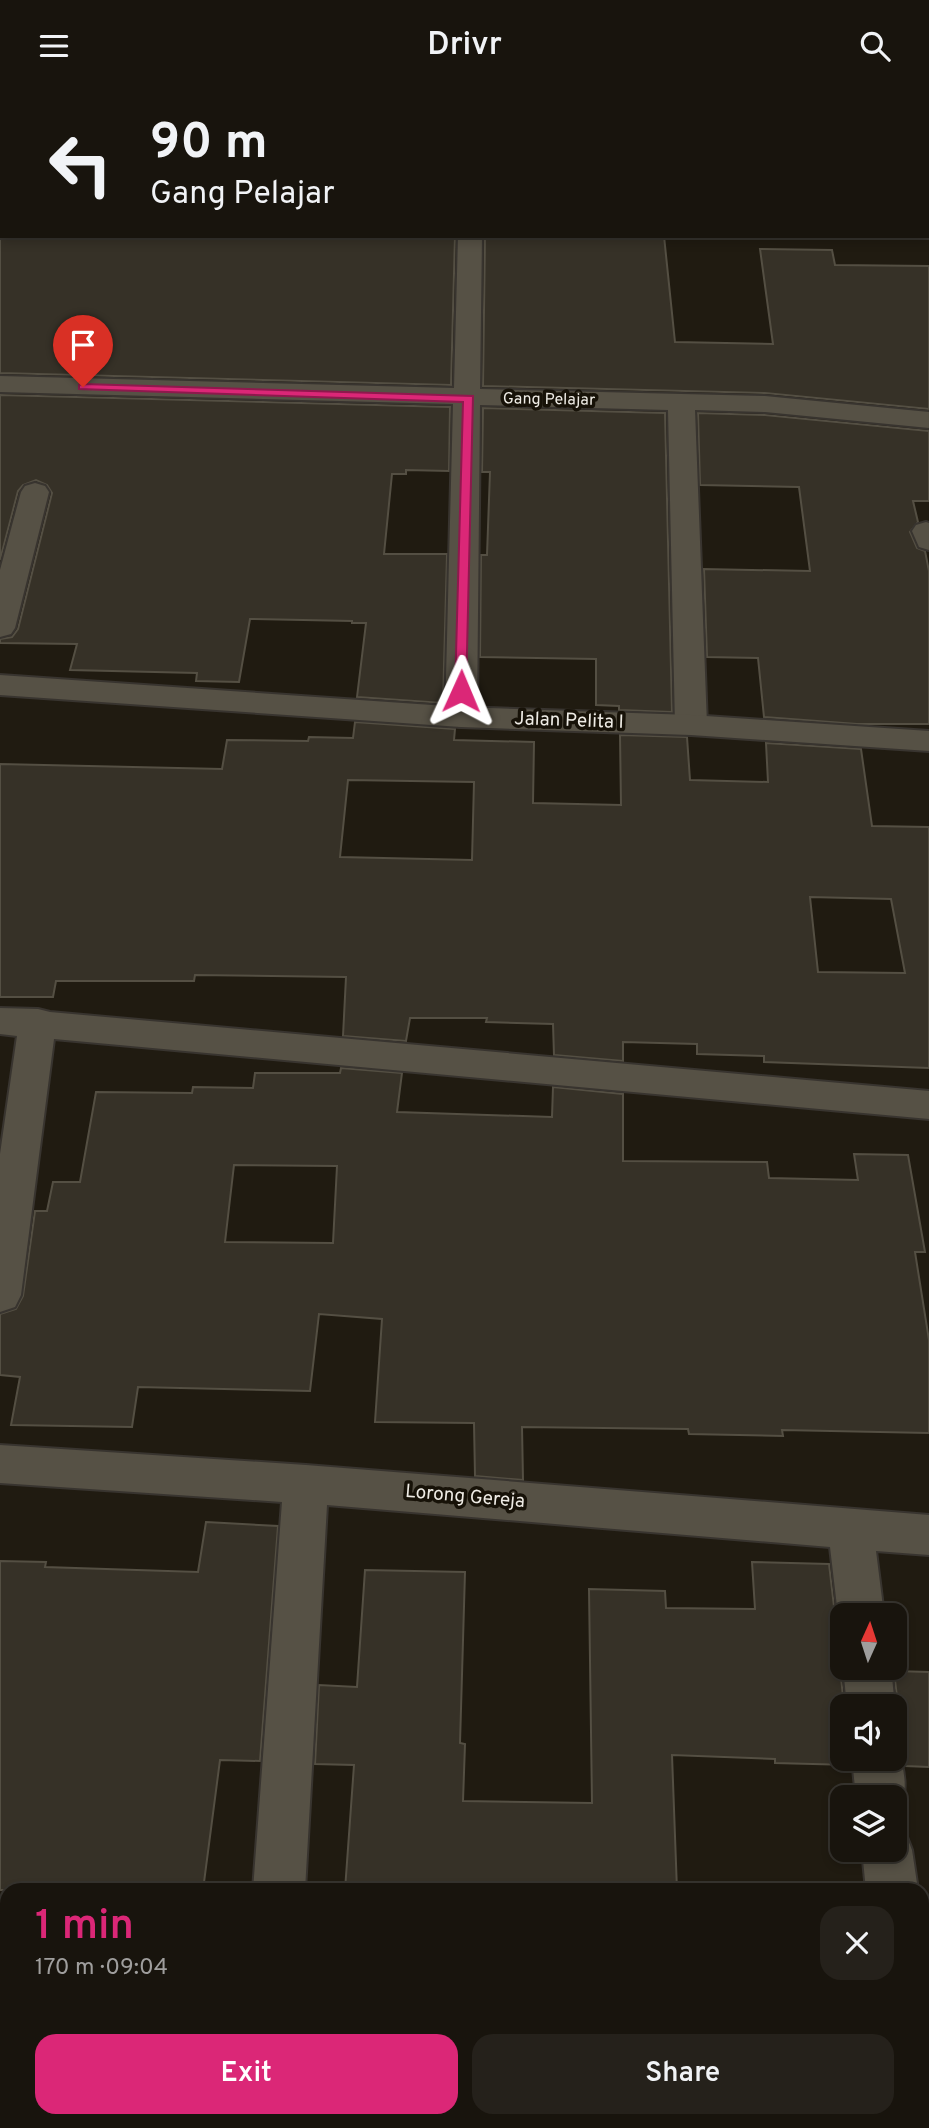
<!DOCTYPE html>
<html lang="en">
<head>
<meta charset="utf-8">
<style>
  body { margin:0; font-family:Overpass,sans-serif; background:#25211b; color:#f1f3f6; height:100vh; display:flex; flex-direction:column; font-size:26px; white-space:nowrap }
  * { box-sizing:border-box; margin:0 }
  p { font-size:23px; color:#9f9e9d }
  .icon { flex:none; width:38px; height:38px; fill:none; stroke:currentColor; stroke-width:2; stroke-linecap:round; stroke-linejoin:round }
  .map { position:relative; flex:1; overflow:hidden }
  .panel { position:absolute; left:0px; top:1792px; width:929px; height:245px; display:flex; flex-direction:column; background:#18140d; border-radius:21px 21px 0 0; box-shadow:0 4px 10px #0003,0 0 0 2px #36332e }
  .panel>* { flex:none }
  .banner { position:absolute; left:0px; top:0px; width:929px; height:147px; box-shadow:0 4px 10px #0003,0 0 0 2px #36332e; background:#18140d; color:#f1f3f6; overflow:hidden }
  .needle { width:46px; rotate:3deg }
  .tools { position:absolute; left:830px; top:1512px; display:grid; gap:14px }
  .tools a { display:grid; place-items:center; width:77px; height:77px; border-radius:14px; background:#18140d; box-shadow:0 4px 10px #0003,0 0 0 2px #36332e; font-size:35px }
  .pin { position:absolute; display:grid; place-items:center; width:60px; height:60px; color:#fff; margin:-72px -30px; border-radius:50% 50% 50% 0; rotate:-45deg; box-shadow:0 0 7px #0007 }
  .pin .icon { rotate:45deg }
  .me { position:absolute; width:77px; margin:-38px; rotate:1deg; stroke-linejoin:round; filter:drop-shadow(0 0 5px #0008) }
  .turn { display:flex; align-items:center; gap:24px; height:147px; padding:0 35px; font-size:32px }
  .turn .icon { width:91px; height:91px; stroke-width:2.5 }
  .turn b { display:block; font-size:49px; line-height:60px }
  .round { display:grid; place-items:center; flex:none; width:74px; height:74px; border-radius:21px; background:#25211b }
  .summary { display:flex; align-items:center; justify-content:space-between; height:119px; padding:0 35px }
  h1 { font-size:42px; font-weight:600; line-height:52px; color:#db2777 }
  .button { display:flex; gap:14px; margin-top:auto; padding:14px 35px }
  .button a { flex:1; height:80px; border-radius:21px; background:#db2777; color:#fff; font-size:28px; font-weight:600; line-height:80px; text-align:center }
  .button a+a { background:#25211b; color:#f1f3f6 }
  header { display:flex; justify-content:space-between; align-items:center; height:91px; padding:0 35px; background:#18140d; font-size:32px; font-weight:600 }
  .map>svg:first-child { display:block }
</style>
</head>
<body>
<header><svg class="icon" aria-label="menu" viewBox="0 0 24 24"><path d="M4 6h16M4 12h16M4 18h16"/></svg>Drivr<svg class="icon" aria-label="search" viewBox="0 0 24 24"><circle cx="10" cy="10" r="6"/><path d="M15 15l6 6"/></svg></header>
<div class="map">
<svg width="929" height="2037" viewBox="0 0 929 2037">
  <rect width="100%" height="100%" fill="#201b11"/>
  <g fill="#363127" stroke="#544f43" stroke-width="2" fill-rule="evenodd">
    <path d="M 0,145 L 455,145 L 451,294 L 0,282 Z"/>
    <path d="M 485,145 L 664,145 L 675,251 L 773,253 L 760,158 L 832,159 L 835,174 L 929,175 L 929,318 L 765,302 L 483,295 Z"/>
    <path d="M 0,304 L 450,316 L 449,380 L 406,379 L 406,383 L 392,383 L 384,463 L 447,463 L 443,612 L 357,606 L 366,532 L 352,532 L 352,530 L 250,528 L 239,591 L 196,590 L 197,582 L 70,579 L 77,553 L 0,552 L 0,548 L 12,546 L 18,538 L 52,402 L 47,394 L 36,389 L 23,394 L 18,400 L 0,469 Z"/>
    <path d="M 483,317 L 665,322 L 672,621 L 619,619 L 619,615 L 596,614 L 596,568 L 480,566 L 481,464 L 487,464 L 490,381 L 482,381 Z"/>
    <path d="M 698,322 L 765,324 L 929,340 L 929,410 L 913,410 L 918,431 L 910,441 L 917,457 L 925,460 L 929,480 L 929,633 L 857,633 L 764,626 L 758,567 L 707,566 L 704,478 L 810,480 L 799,396 L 700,394 Z"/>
    <path d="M 355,631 L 455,638 L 454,649 L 534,651 L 533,712 L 621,714 L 620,644 L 687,646 L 690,689 L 768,691 L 766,652 L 861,658 L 872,735 L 929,736 L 929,977 L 764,971 L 764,965 L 697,963 L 697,953 L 623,951 L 623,970 L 554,964 L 553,933 L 486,931 L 487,927 L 410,927 L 406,950 L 343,945 L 346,886 L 195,884 L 194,890 L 56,890 L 53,906 L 0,906 L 0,673 L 222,678 L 227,649 L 308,650 L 309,646 L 353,647 ZM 348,689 L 474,691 L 472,769 L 340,766 ZM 810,806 L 891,808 L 905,882 L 818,881 Z"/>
    <path d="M 341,977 L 402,982 L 397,1021 L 552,1026 L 553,996 L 623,1003 L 623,1070 L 767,1071 L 769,1087 L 858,1089 L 854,1063 L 908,1064 L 925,1161 L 915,1161 L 929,1249 L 929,1342 L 782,1339 L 783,1345 L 689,1343 L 688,1338 L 522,1336 L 523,1389 L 475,1385 L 474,1332 L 375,1331 L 382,1228 L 319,1223 L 310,1300 L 138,1296 L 132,1336 L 11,1334 L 20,1286 L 0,1284 L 0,1223 L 16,1218 L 23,1205 L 35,1120 L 47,1120 L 53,1091 L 80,1091 L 96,1001 L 192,1002 L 193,996 L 253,997 L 255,982 L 340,982 ZM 234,1074 L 337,1075 L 333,1152 L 225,1151 Z"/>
    <path d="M 206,1431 L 278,1435 L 260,1670 L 220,1669 L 203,1799 L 0,1799 L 0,1470 L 46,1471 L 45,1476 L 198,1481 Z"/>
    <path d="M 752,1471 L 829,1473 L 835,1524 L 842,1535 L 840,1577 L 844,1615 L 842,1615 L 842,1668 L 850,1668 L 850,1674 L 775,1672 L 775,1668 L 672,1664 L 677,1799 L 345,1799 L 354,1674 L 315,1673 L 319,1594 L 357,1596 L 365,1479 L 465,1481 L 460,1652 L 465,1653 L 463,1710 L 592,1712 L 589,1498 L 665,1500 L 666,1517 L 755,1518 Z"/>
    <path d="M 894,1580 L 929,1581 L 929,1676 L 905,1675 L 894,1649 L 894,1619 L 898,1615 Z"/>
  </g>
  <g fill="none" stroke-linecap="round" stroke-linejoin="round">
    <defs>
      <g id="minor">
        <rect x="0" y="79" width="2" height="14"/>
        <rect x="928" y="114" width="1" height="14"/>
        <path d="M 458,145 L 482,145 L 480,298 L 765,305 L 929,321 L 929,337 L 765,321 L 695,319 L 707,634 L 702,641 L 691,644 L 680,641 L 675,634 L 668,319 L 480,314 L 477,626 L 472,633 L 461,636 L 450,633 L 445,626 L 453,313 L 0,301 L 0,285 L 454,297 Z"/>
        <path d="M 35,392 L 45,395 L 49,401 L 15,537 L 11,543 L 0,546 L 0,479 L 21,401 L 25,395 Z"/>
        <path d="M 926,431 L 929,432 L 929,459 L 919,456 L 912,440 L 916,434 Z"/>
        <path d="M 0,917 L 38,918 L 50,921 L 929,1000 L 929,1028 L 54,948 L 21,1204 L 15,1216 L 0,1221 L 0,1063 L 17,945 L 0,943 Z"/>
        <path d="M 0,1354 L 306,1374 L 929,1424 L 929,1464 L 876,1460 L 884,1524 L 842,1524 L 842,1533 L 838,1524 L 830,1456 L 327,1414 L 305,1799 L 253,1799 L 282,1411 L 0,1392 Z"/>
        <path d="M 843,1577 L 891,1577 L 895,1615 L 894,1617 L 847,1615 Z"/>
        <path d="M 894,1651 C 905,1675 909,1699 899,1723 L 894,1725 L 894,1706 L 856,1706 L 852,1668 L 894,1668 Z"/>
        <path d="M 894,1737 L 905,1741 L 912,1759 L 918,1799 L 866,1799 L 862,1759 L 894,1759 Z"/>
        <rect x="0" y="1896" width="7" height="54"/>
        <path d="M 922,2004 L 929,2007 L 929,2037 L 890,2037 L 890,2030 L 922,2030 Z"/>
        <rect x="238" y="2030" width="56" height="7"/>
      </g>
      <path id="tertiary" d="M 0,584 L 461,616 L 691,624 L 929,640 L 929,660 L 691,644 L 461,636 L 0,604 Z"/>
    </defs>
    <use href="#minor" stroke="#38342f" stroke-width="4"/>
    <use href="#tertiary" stroke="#38342f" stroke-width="4"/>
    <use href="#minor" fill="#565145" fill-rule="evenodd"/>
    <use href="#tertiary" fill="#565145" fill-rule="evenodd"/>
  </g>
  <path fill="#db2777" stroke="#8e194d" stroke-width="2" d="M 83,293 L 473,305 L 466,603 L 457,603 L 455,600 L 463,311 L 79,298 L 79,294 Z"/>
  <g text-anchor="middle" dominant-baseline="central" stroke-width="7" stroke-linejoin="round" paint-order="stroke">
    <g font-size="16" fill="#efece5" stroke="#171208">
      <text transform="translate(549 309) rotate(1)">Gang Pelajar</text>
    </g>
    <g font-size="19" fill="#efece5" stroke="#171208">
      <text transform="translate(569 630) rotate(2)">Jalan Pelita I</text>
      <text transform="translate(465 1406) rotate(5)">Lorong Gereja</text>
    </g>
  </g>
</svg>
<div class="tools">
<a><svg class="needle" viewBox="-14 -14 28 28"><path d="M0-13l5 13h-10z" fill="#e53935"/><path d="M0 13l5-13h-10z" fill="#9f9e9d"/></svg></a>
<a><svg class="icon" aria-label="sound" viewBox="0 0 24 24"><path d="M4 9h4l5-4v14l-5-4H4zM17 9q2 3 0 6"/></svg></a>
<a><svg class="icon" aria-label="layers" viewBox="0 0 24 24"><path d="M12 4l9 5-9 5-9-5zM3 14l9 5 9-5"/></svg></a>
</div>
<div class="pin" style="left:83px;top:296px;background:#d93025"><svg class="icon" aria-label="arrive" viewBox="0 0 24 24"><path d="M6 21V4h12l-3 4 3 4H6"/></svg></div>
<svg class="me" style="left:461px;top:600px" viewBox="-20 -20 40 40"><path d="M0-17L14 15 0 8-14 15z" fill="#db2777" stroke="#fff" stroke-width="4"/></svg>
<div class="banner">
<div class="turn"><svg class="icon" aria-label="left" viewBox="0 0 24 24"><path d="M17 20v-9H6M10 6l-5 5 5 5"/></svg><div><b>90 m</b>Gang Pelajar</div></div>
</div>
<section class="panel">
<div class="summary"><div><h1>1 min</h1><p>170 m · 09:04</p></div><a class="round"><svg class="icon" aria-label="close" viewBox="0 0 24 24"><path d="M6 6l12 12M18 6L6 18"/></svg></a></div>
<div class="button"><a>Exit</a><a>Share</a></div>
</section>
</div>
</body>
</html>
